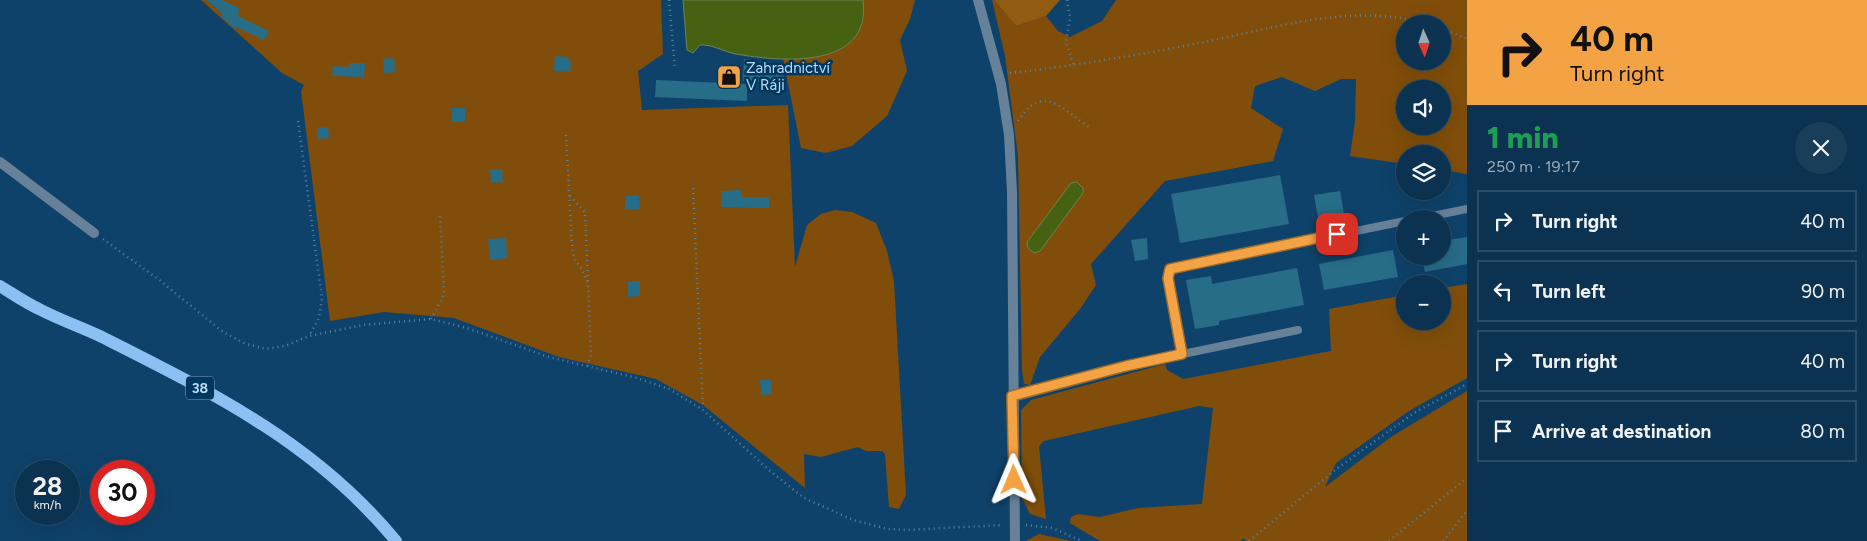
<!DOCTYPE html>
<html lang="en">
<head>
<meta charset="utf-8">
<style>
  body { margin:0; font-family:Figtree,sans-serif; background:#193e5a; color:#f1f3f6; height:100vh; display:flex; flex-direction:column; font-size:19px; white-space:nowrap }
  * { box-sizing:border-box; margin:0 }
  p { font-size:16px; color:#9aaab7 }
  .icon { flex:none; width:28px; height:28px; fill:none; stroke:currentColor; stroke-width:2; stroke-linecap:round; stroke-linejoin:round }
  .map { position:relative; flex:1; overflow:hidden }
  .side { display:flex; flex-direction:column; background:#0b3250; width:400px }
  .side>* { flex:none }
  .top-card { background:#f4a344; color:#111; overflow:hidden }
  .needle { width:32px; rotate:177deg }
  .buttons { position:absolute; left:1396px; top:15px; display:grid; gap:10px }
  .buttons a { display:grid; place-items:center; width:55px; height:55px; border-radius:50%; background:#0b3250; box-shadow:0 5px 20px #0002,0 0 0 1px #2b4d67; font-size:25px }
  .speed { position:absolute; left:15px; top:460px; display:flex; gap:10px; font-size:25px; font-weight:700; text-align:center }
  .speed>* { display:grid; place-content:center; width:65px; height:65px; border-radius:50%; background:#0b3250; box-shadow:0 5px 20px #0002,0 0 0 1px #2b4d67; line-height:1 }
  .speed small { font-size:12px; font-weight:400 }
  .speed .limit { border:8px solid #d22; background:#fff; color:#111 }
  .pin { position:absolute; display:grid; place-items:center; width:42px; height:42px; color:#fff; margin:-21px; border-radius:10px; box-shadow:0 2px 8px #0006 }
  .me { position:absolute; width:55px; margin:-28px; rotate:359deg; stroke-linejoin:round; filter:drop-shadow(0 0 4px #0008) }
  .turn { display:flex; align-items:center; gap:18px; height:105px; padding:0 20px; font-size:22px }
  .turn .icon { width:65px; height:65px; stroke-width:2.5 }
  .turn b { display:block; font-size:35px; line-height:42px }
  .round { display:grid; place-items:center; flex:none; width:52px; height:52px; border-radius:26px; background:#193e5a }
  .head { display:flex; align-items:center; justify-content:space-between; height:85px; padding:0 20px }
  h1 { font-size:30px; font-weight:800; line-height:38px; color:#1e9e55 }
  ul { padding:0; list-style:none }
  li { display:flex; align-items:center; gap:15px; height:62px; margin:0 10px 8px; padding:0 10px; border:2px solid #2b4d67; border-radius:0px }
  li div { flex:1 }
  li b { display:block; font-size:19px }
  li em { font-style:normal }
  main { display:flex; flex:1; min-height:0 }
  .map>svg:first-child { display:block }
</style>
</head>
<body>
<main>
<div class="map">
<svg width="1467" height="541" viewBox="0 0 1467 541">
  <rect width="100%" height="100%" fill="#0f426a"/>
  <g fill="#804e0a" fill-rule="evenodd">
    <path d="M 201,0 L 661,0 L 663,54 L 638,71 L 642,110 L 788,105 L 795,267 L 807,225 L 821,214 L 835,210 L 852,212 L 876,223 L 887,251 L 894,281 L 906,495 L 899,509 L 889,507 L 885,454 L 882,451 L 866,451 L 858,447 L 821,457 L 804,454 L 805,488 L 703,405 L 656,379 L 559,357 L 454,318 L 384,312 L 330,321 L 301,91 L 304,85 L 282,73 Z"/>
    <path d="M 863,0 L 915,0 L 910,19 L 900,40 L 907,71 L 887,116 L 852,146 L 826,153 L 801,148 L 783,58 L 818,57 L 859,29 L 863,20 Z"/>
    <path d="M 992,0 L 994,0 L 1016,26 L 1046,16 L 1058,31 L 1070,37 L 1102,21 L 1116,0 L 1467,0 L 1467,174 L 1443,170 L 1442,154 L 1405,154 L 1405,164 L 1350,156 L 1355,122 L 1356,79 L 1341,79 L 1315,91 L 1282,77 L 1255,86 L 1251,108 L 1283,129 L 1273,161 L 1165,181 L 1091,264 L 1096,285 L 1080,309 L 1040,357 L 1030,385 L 1024,384 L 1022,370 L 1018,156 L 1005,56 ZM 1405,24 L 1442,24 L 1442,61 L 1405,61 ZM 1405,89 L 1442,89 L 1442,126 L 1405,126 Z"/>
    <path d="M 1467,284 L 1467,378 L 1409,411 L 1336,463 L 1325,487 L 1391,437 L 1467,391 L 1467,541 L 1246,541 L 1243,538 L 1241,541 L 1100,541 L 1070,523 L 1071,517 L 1078,514 L 1100,517 L 1138,508 L 1202,504 L 1213,408 L 1199,406 L 1044,441 L 1039,446 L 1046,519 L 1030,514 L 1022,498 L 1021,410 L 1031,400 L 1165,364 L 1167,370 L 1183,379 L 1331,351 L 1329,309 L 1405,295 L 1405,321 L 1442,321 L 1443,288 Z"/>
    <path d="M 1039,534 L 1071,541 L 1026,541 Z"/>
  </g>
  <path fill="#915b12" d="M 994,0 L 1060,0 L 1046,16 L 1016,26 Z"/>
  <g fill="#476112" stroke="#6a8557">
    <path d="M 683,0 L 863,0 C 872,70 781,62 736,54 C 724,52 712,44 700,45 L 693,53 L 687,50 Z"/>
    <path d="M 1077,182 L 1083,188 L 1083,193 L 1040,251 L 1034,253 L 1028,248 L 1027,242 L 1071,183 Z"/>
  </g>
  <g fill="#276d88">
    <path d="M 206,0 L 222,0 L 239,8 L 238,16 L 269,31 L 264,40 L 236,27 L 235,29 L 221,17 L 222,13 Z"/>
    <path d="M 555,56 L 569,57 L 568,60 L 571,61 L 570,72 L 554,71 Z"/>
    <path d="M 394,58 L 395,72 L 384,73 L 383,59 Z"/>
    <path d="M 744,59 L 754,60 L 754,65 L 785,67 L 783,83 L 743,81 Z"/>
    <path d="M 349,63 L 365,63 L 364,77 L 332,76 L 333,66 L 349,67 Z"/>
    <path d="M 656,80 L 747,84 L 747,101 L 655,97 Z"/>
    <rect x="452" y="108" width="13" height="14"/>
    <path d="M 328,127 L 329,138 L 318,139 L 317,128 Z"/>
    <path d="M 490,169 L 502,169 L 503,182 L 491,183 Z"/>
    <path d="M 1280,175 L 1289,224 L 1180,243 L 1171,194 Z"/>
    <path d="M 741,190 L 741,197 L 769,197 L 769,208 L 722,207 L 721,191 Z"/>
    <path d="M 1340,191 L 1344,214 L 1318,218 L 1314,195 Z"/>
    <path d="M 639,195 L 640,209 L 625,210 L 625,196 Z"/>
    <path d="M 1467,237 L 1467,264 L 1425,272 L 1422,256 L 1442,256 L 1442,241 Z"/>
    <path d="M 506,238 L 507,258 L 490,260 L 488,239 Z"/>
    <path d="M 1147,238 L 1148,259 L 1135,261 L 1131,240 Z"/>
    <path d="M 1393,250 L 1398,277 L 1324,290 L 1319,264 Z"/>
    <path d="M 1297,268 L 1304,305 L 1219,321 L 1219,325 L 1195,329 L 1186,280 L 1211,276 L 1212,284 Z"/>
    <path d="M 628,281 L 640,281 L 640,296 L 628,297 Z"/>
    <path d="M 771,379 L 772,394 L 761,395 L 760,380 Z"/>
  </g>
  <g fill="none" stroke-linecap="round" stroke-linejoin="round">
    <g stroke="#5883a6" stroke-width="2.5" stroke-dasharray="1 4" stroke-linecap="butt">
      <path d="M 669,0 L 675,69"/>
      <path d="M 1067,0 L 1070,17 L 1066,43 L 1074,65"/>
      <path d="M 1442,28 L 1467,39"/>
      <path d="M 1010,73 C 1072,66 1133,56 1194,44 C 1269,30 1352,1 1427,24"/>
      <path d="M 298,121 L 322,298 L 319,318 L 309,336"/>
      <path d="M 1018,121 C 1043,82 1062,109 1090,128"/>
      <path d="M 566,135 L 572,245 L 574,259 L 582,269 L 588,283 L 591,355 L 587,367"/>
      <path d="M 693,188 L 703,408"/>
      <path d="M 570,196 L 585,212 L 588,281"/>
      <path d="M 103,239 L 158,279 L 223,332 L 246,344 L 266,349 L 285,346 L 309,336 L 363,325 L 431,319 L 467,328 L 549,357 L 637,378 L 669,389 L 703,410 L 770,471 L 804,498 L 853,520 L 888,529 L 907,530 L 1003,525"/>
      <path d="M 431,319 L 444,295 L 440,215"/>
      <path d="M 1026,525 L 1052,528 L 1082,541"/>
      <path d="M 1249,541 L 1339,467 L 1414,413 L 1467,384"/>
      <path d="M 1389,541 L 1467,478"/>
      <path d="M 1443,541 L 1467,511"/>
    </g>
    <g stroke="#678199" stroke-width="8">
      <path d="M 1418,219 L 1467,209"/>
      <path d="M 1182,354 L 1168,278 L 1170,269 L 1405,221"/>
      <path d="M 1013,396 L 1126,366 L 1298,330"/>
    </g>
    <g stroke="#678199" stroke-width="10">
      <path d="M 978,0 L 1001,84 L 1009,135 L 1012,192 L 1015,541"/>
      <path d="M 0,162 L 94,233"/>
    </g>
    <path stroke="#8ac0f2" stroke-width="12" d="M 0,286 C 13,294 26,303 39,309 C 60,320 81,327 102,337 C 213,393 315,443 396,541"/>
  </g>
  <g fill="none" stroke-linecap="round" stroke-linejoin="round">
    <defs>
      <path id="route" d="M 1014,480 L 1012,396 L 1126,366 L 1182,354 L 1168,278 L 1170,269 L 1337,234"/>
    </defs>
    <use href="#route" stroke="#9f6a2c" stroke-width="12"/>
    <use href="#route" stroke="#f4a344" stroke-width="9"/>
  </g>
  <defs>
    <symbol id="shop-square" viewBox="-11 -11 22 22"><rect x="-9" y="-9" width="18" height="18" rx="4" fill="#f4a344" stroke="#00375e"/><path d="M-5-2.5h2.3a2.7 3.5 0 0 1 5.4 0H5L5.5 6h-11ZM-1.5-2.5h3a1.5 2.3 0 0 0-3 0Z" fill="#111"/></symbol>
  </defs>
  <g fill-rule="evenodd">
    <use href="#shop-square" x="715" y="63" width="28" height="28"/>
  </g>
  <g text-anchor="middle" dominant-baseline="central" stroke-width="5" stroke-linejoin="round" paint-order="stroke">
    <rect fill="#00375e" stroke="#82a9ca" stroke-width="1" x="186" y="376.5" width="28" height="23" rx="4"/>
    <g font-size="14" font-weight="bold" fill="#badaf8">
      <text x="200" y="388">38</text>
    </g>
    <g font-size="15" fill="#badaf8" stroke="#00375e" text-anchor="start">
      <text x="746" y="68">Zahradnictví<tspan x="746" dy="17">V Ráji</tspan></text>
    </g>
  </g>
</svg>
<div class="buttons">
<a><svg class="needle" viewBox="-14 -14 28 28"><path d="M0-13l5 13h-10z" fill="#e53935"/><path d="M0 13l5-13h-10z" fill="#9aaab7"/></svg></a>
<a><svg class="icon" aria-label="sound" viewBox="0 0 24 24"><path d="M4 9h4l5-4v14l-5-4H4zM17 9q2 3 0 6"/></svg></a>
<a><svg class="icon" aria-label="layers" viewBox="0 0 24 24"><path d="M12 4l9 5-9 5-9-5zM3 14l9 5 9-5"/></svg></a>
<a>+</a>
<a>−</a>
</div>
<div class="speed"><div>28<small>km/h</small></div><div class="limit">30</div></div>
<div class="pin" style="left:1337px;top:234px;background:#d93025"><svg class="icon" aria-label="arrive" viewBox="0 0 24 24"><path d="M6 21V4h12l-3 4 3 4H6"/></svg></div>
<svg class="me" style="left:1014px;top:480px" viewBox="-20 -20 40 40"><path d="M0-17L14 15 0 8-14 15z" fill="#f4a344" stroke="#fff" stroke-width="4"/></svg>
</div>
<section class="side">
<div class="top-card">
<div class="turn"><svg class="icon" aria-label="right" viewBox="0 0 24 24"><path d="M7 20v-9h11M14 6l5 5-5 5"/></svg><div><b>40 m</b>Turn right</div></div>
</div>
<div class="head"><div><h1>1 min</h1><p>250 m · 19:17</p></div><a class="round"><svg class="icon" aria-label="close" viewBox="0 0 24 24"><path d="M6 6l12 12M18 6L6 18"/></svg></a></div>
<ul>
<li><svg class="icon" aria-label="right" viewBox="0 0 24 24"><path d="M7 20v-9h11M14 6l5 5-5 5"/></svg><div><b>Turn right</b></div><em>40 m</em></li>
<li><svg class="icon" aria-label="left" viewBox="0 0 24 24"><path d="M17 20v-9H6M10 6l-5 5 5 5"/></svg><div><b>Turn left</b></div><em>90 m</em></li>
<li><svg class="icon" aria-label="right" viewBox="0 0 24 24"><path d="M7 20v-9h11M14 6l5 5-5 5"/></svg><div><b>Turn right</b></div><em>40 m</em></li>
<li><svg class="icon" aria-label="arrive" viewBox="0 0 24 24"><path d="M6 21V4h12l-3 4 3 4H6"/></svg><div><b>Arrive at destination</b></div><em>80 m</em></li>
</ul>
</section>
</main>
</body>
</html>
